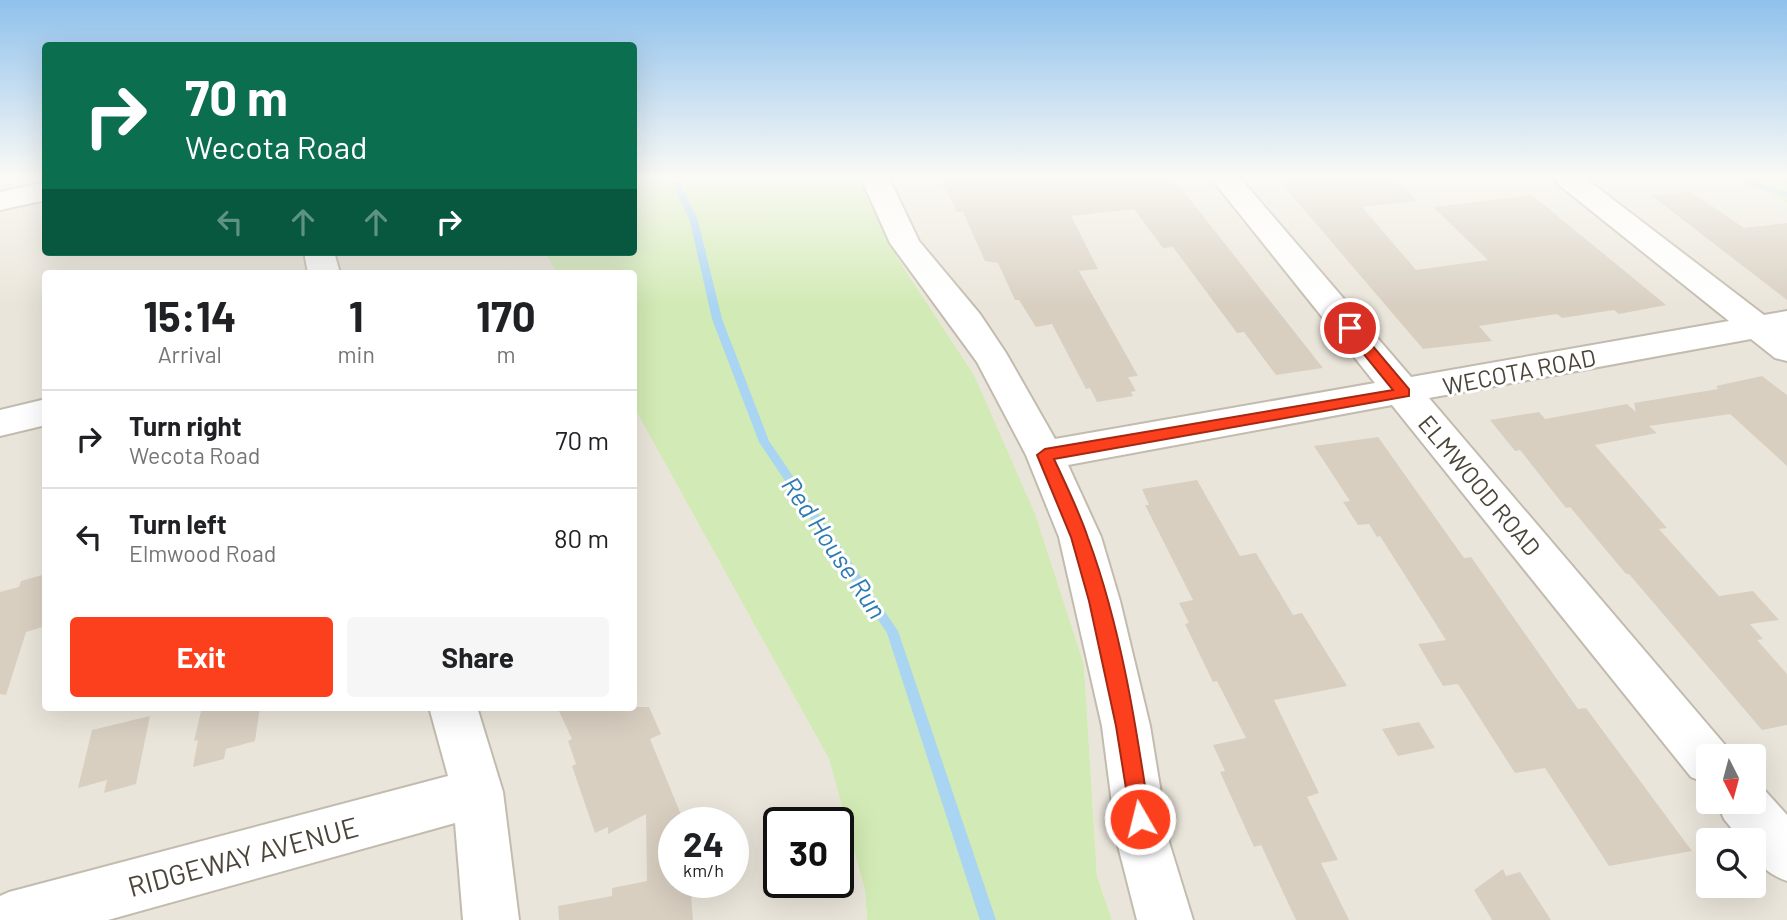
<!DOCTYPE html>
<html lang="en">
<head>
<meta charset="utf-8">
<style>
  body { margin:0; font-family:Barlow,sans-serif; background:#f6f6f6; color:#202124; height:100vh; display:flex; flex-direction:column; font-size:26px; white-space:nowrap }
  * { box-sizing:border-box; margin:0 }
  p { font-size:23px; color:#757577 }
  .icon { flex:none; width:38px; height:38px; fill:none; stroke:currentColor; stroke-width:2; stroke-linecap:round; stroke-linejoin:round }
  .map { position:relative; flex:1; overflow:hidden }
  .sheet { position:absolute; left:42px; top:270px; width:595px; height:441px; display:flex; flex-direction:column; background:#fff; border-radius:7px; box-shadow:0 7px 28px #0002 }
  .sheet>* { flex:none }
  .top-card { position:absolute; left:42px; top:42px; width:595px; height:214px; border-radius:7px; box-shadow:0 7px 28px #0002; background:#0b6e4f; color:#fff; overflow:hidden }
  .needle { width:46px; rotate:174deg }
  .buttons { position:absolute; left:1696px; top:744px; display:grid; gap:14px }
  .buttons a { display:grid; place-items:center; width:70px; height:70px; border-radius:7px; background:#fff; box-shadow:0 7px 28px #0002; font-size:35px }
  .speed { position:absolute; left:658px; top:807px; display:flex; gap:14px; font-size:35px; font-weight:700; text-align:center }
  .speed>* { display:grid; place-content:center; width:91px; height:91px; border-radius:50%; background:#fff; box-shadow:0 7px 28px #0002; line-height:1 }
  .speed small { font-size:18px; font-weight:400 }
  .speed .limit { border:4px solid #111; border-radius:10px; background:#fff; color:#111 }
  .pin { position:absolute; display:grid; place-items:center; width:60px; height:60px; color:#fff; margin:-30px; border:4px solid #fff; border-radius:50%; box-shadow:0 2px 7px #0007 }
  .me { position:absolute; width:77px; margin:-38px; rotate:352deg; stroke-linejoin:round; filter:drop-shadow(0 0 5px #0008) }
  .turn { display:flex; align-items:center; gap:24px; height:147px; padding:0 28px; font-size:32px }
  .turn .icon { width:91px; height:91px; stroke-width:2.5 }
  .turn b { display:block; font-size:49px; line-height:60px }
  .lanes { display:flex; align-items:center; height:66px; padding:0 28px; background:#0003; justify-content:center; gap:35px; direction:ltr }
  .lanes .off { opacity:.35 }
  .eta { display:flex; justify-content:space-evenly; align-items:center; height:119px; text-align:center }
  .eta b { font-size:42px; font-weight:700; line-height:49px }
  .cta { display:flex; gap:14px; margin-top:auto; padding:14px 28px }
  .cta a { flex:1; height:80px; border-radius:7px; background:#fc3f1d; color:#fff; font-size:28px; font-weight:700; line-height:80px; text-align:center }
  .cta a+a { background:#f6f6f6; color:#202124 }
  ul { padding:0; list-style:none }
  li { display:flex; align-items:center; gap:21px; height:98px; padding:0 28px; border-top:2px solid #e0e0e0 }
  li div { flex:1 }
  li b { display:block; font-size:26px }
  li em { font-style:normal }
  .map>svg:first-child { display:block }
</style>
</head>
<body>
<div class="map">
<svg width="1787" height="920" viewBox="0 0 1787 920">
  <rect width="100%" height="100%" fill="#f6f3ec"/>
  <g fill="#eae5da" fill-rule="evenodd">
    <path d="M 0,178 L 45,178 L 46,252 L 544,252 L 557,273 L 46,273 L 46,707 L 634,707 L 634,404 L 829,759 L 865,891 L 867,920 L 0,920 ZM 674,822 L 733,822 L 733,882 L 674,882 ZM 779,822 L 838,822 L 838,882 L 779,882 Z"/>
    <path d="M 866,178 L 1768,178 L 1787,190 L 1787,920 L 1112,920 L 1097,876 L 1084,665 L 974,375 L 898,259 ZM 1708,756 L 1754,756 L 1754,802 L 1708,802 ZM 1708,840 L 1754,840 L 1754,886 L 1708,886 Z"/>
  </g>
  <g fill="#d2eab5">
    <path d="M 634,178 L 867,178 L 898,259 L 974,375 L 1035,514 L 1084,665 L 1097,876 L 1112,920 L 867,920 L 865,891 L 829,759 L 634,407 L 634,273 L 557,273 L 544,252 L 634,252 Z"/>
    <path d="M 1738,178 L 1787,178 L 1787,203 Z"/>
  </g>
  <g fill="none" stroke-linecap="round" stroke-linejoin="round">
    <g fill="#a9d4f2" fill-rule="evenodd">
      <path d="M 670,178 L 678,178 L 698,221 L 722,319 L 769,441 L 898,631 L 996,920 L 980,920 L 887,633 L 759,442 L 712,319 L 690,221 Z"/>
      <path d="M 1731,178 L 1741,178 L 1787,192 L 1787,197 Z"/>
    </g>
  </g>
  <g fill="#d8cfc1">
    <path d="M 940,178 L 1173,178 L 1323,368 L 1276,375 L 1244,332 L 1237,333 L 1173,247 L 1163,248 L 1134,209 L 1071,216 L 1098,269 L 1079,271 L 1138,376 L 1128,377 L 1136,391 L 1131,392 L 1133,396 L 1097,402 L 1090,388 L 1086,389 L 1052,324 L 1036,327 L 1019,300 L 1015,300 L 998,263 L 985,261 L 963,212 L 957,212 Z"/>
    <path d="M 1277,178 L 1395,178 L 1417,201 L 1362,207 L 1416,270 L 1488,260 L 1433,207 L 1532,195 L 1666,305 L 1619,314 L 1614,310 L 1562,318 L 1557,314 L 1479,326 L 1492,341 L 1423,349 Z"/>
    <path d="M 1690,191 L 1744,228 L 1787,223 L 1787,300 L 1652,196 Z"/>
    <path d="M 1762,376 L 1787,395 L 1787,466 L 1730,414 L 1649,426 L 1657,433 L 1595,445 L 1667,528 L 1659,529 L 1719,596 L 1753,591 L 1779,620 L 1750,624 L 1763,639 L 1757,640 L 1787,674 L 1787,725 L 1762,730 L 1629,574 L 1626,574 L 1570,507 L 1566,508 L 1520,450 L 1515,451 L 1490,420 L 1539,412 L 1545,419 L 1627,404 L 1636,412 L 1634,403 L 1718,389 L 1716,386 Z"/>
    <path d="M 1378,437 L 1464,558 L 1471,557 L 1578,709 L 1586,708 L 1692,851 L 1609,866 L 1545,768 L 1515,773 L 1458,684 L 1443,686 L 1418,644 L 1446,640 L 1380,536 L 1377,537 L 1369,524 L 1358,525 L 1343,502 L 1350,501 L 1314,446 Z"/>
    <path d="M 1197,480 L 1240,556 L 1256,553 L 1293,615 L 1302,613 L 1347,686 L 1274,700 L 1319,793 L 1307,797 L 1338,860 L 1321,863 L 1349,920 L 1296,920 L 1261,845 L 1254,847 L 1220,772 L 1225,771 L 1213,745 L 1246,738 L 1217,681 L 1213,682 L 1185,624 L 1189,623 L 1179,603 L 1193,600 L 1145,505 L 1149,505 L 1142,489 Z"/>
    <path d="M 46,574 L 46,626 L 26,632 L 6,695 L 0,694 L 0,592 L 19,587 L 21,581 Z"/>
    <path d="M 202,707 L 260,707 L 255,741 L 226,749 L 224,759 L 193,767 L 198,740 L 194,741 Z"/>
    <path d="M 557,707 L 649,707 L 661,734 L 650,739 L 684,822 L 674,822 L 674,882 L 690,882 L 693,920 L 559,920 L 558,906 L 612,896 L 612,888 L 647,881 L 646,814 L 608,834 L 608,827 L 595,833 L 572,766 L 576,764 L 568,741 L 572,739 Z"/>
    <path d="M 150,716 L 136,784 L 104,793 L 107,780 L 78,788 L 92,730 Z"/>
    <path d="M 1419,722 L 1435,748 L 1398,756 L 1382,729 Z"/>
    <path d="M 1503,869 L 1506,876 L 1520,872 L 1551,920 L 1492,920 L 1474,890 Z"/>
  </g>
  <g fill="none" stroke-linecap="round" stroke-linejoin="round">
    <defs>
      <g id="minor">
        <path d="M 861,178 L 889,178 L 919,241 L 980,314 L 1006,353 L 1055,439 L 1375,383 L 1211,178 L 1240,178 L 1411,377 L 1729,321 L 1558,184 L 1554,178 L 1585,178 L 1764,315 L 1787,311 L 1787,361 L 1775,358 L 1751,339 L 1429,398 L 1725,745 L 1731,756 L 1708,756 L 1708,784 L 1691,777 L 1392,405 L 1068,465 L 1101,537 L 1120,601 L 1150,726 L 1169,842 L 1193,920 L 1137,920 L 1117,842 L 1102,726 L 1059,537 L 1026,455 L 977,362 L 890,243 Z"/>
        <path d="M 46,182 L 46,200 L 0,210 L 0,192 Z"/>
        <path d="M 304,252 L 334,252 L 340,273 L 308,273 Z"/>
        <path d="M 46,399 L 46,425 L 0,436 L 0,410 Z"/>
        <path d="M 429,707 L 477,707 L 503,792 L 519,920 L 463,920 L 455,823 L 108,920 L 0,920 L 0,896 L 9,892 L 448,776 Z"/>
        <path d="M 1754,782 L 1760,785 L 1787,815 L 1787,881 C 1766,873 1754,863 1754,840 L 1741,840 L 1724,819 L 1717,802 L 1754,802 Z"/>
      </g>
    </defs>
    <use href="#minor" stroke="#c2bbae" stroke-width="4"/>
    <use href="#minor" fill="#fff" fill-rule="evenodd"/>
  </g>
  <linearGradient id="sky" x2="0" y2="1"><stop stop-color="#8fc1ec"/><stop offset="0.58" stop-color="#fbfaf6"/><stop offset="1" stop-color="#fbfaf6" stop-opacity="0"/></linearGradient>
  <rect width="1787" height="306" fill="url(#sky)"/>
  <path fill="#fc3f1d" stroke="#a42913" stroke-width="2" d="M 1350,324 L 1355,325 L 1409,389 L 1409,396 L 1054,459 C 1066,485 1079,511 1088,538 C 1121,627 1136,725 1150,819 L 1147,826 L 1140,829 L 1132,826 L 1116,726 L 1089,601 L 1071,537 L 1037,455 L 1045,449 L 1393,390 L 1345,331 L 1343,328 Z"/>
  <g text-anchor="middle" dominant-baseline="central" stroke-width="6" stroke-linejoin="round" paint-order="stroke">
    <g font-size="24" fill="#4b4439" stroke="#fff">
      <text transform="translate(1519 371) rotate(-11)">WECOTA ROAD</text>
      <text transform="translate(1480 485) rotate(50)">ELMWOOD ROAD</text>
    </g>
    <g font-size="26" font-style="italic" fill="#2e7ab2" stroke="#fff">
      <text transform="translate(835 547) rotate(56)">Red House Run</text>
    </g>
    <g font-size="28" fill="#4b4439" stroke="#fff">
      <text transform="translate(243 856) rotate(-15)">RIDGEWAY AVENUE</text>
    </g>
  </g>
</svg>
<div class="buttons">
<a><svg class="needle" viewBox="-14 -14 28 28"><path d="M0-13l5 13h-10z" fill="#e53935"/><path d="M0 13l5-13h-10z" fill="#757577"/></svg></a>
<a><svg class="icon" aria-label="search" viewBox="0 0 24 24"><circle cx="10" cy="10" r="6"/><path d="M15 15l6 6"/></svg></a>
</div>
<div class="speed"><div>24<small>km/h</small></div><div class="limit">30</div></div>
<div class="pin" style="left:1350px;top:328px;background:#d93025"><svg class="icon" aria-label="arrive" viewBox="0 0 24 24"><path d="M6 21V4h12l-3 4 3 4H6"/></svg></div>
<svg class="me" style="left:1140px;top:819px" viewBox="-20 -20 40 40"><circle r="17" fill="#fc3f1d" stroke="#fff" stroke-width="3"/><path d="M0-11L8 9 0 5-8 9z" fill="#fff"/></svg>
<div class="top-card">
<div class="turn"><svg class="icon" aria-label="right" viewBox="0 0 24 24"><path d="M7 20v-9h11M14 6l5 5-5 5"/></svg><div><b>70 m</b>Wecota Road</div></div>
<div class="lanes"><svg class="icon off" aria-label="left" viewBox="0 0 24 24"><path d="M17 20v-9H6M10 6l-5 5 5 5"/></svg><svg class="icon off" aria-label="ahead" viewBox="0 0 24 24"><path d="M12 20V5M6 11l6-6 6 6"/></svg><svg class="icon off" aria-label="ahead" viewBox="0 0 24 24"><path d="M12 20V5M6 11l6-6 6 6"/></svg><svg class="icon" aria-label="right" viewBox="0 0 24 24"><path d="M7 20v-9h11M14 6l5 5-5 5"/></svg></div>
</div>
<section class="sheet">
<div class="eta">
<div><b>15:14</b><p>Arrival</p></div>
<div><b>1</b><p>min</p></div>
<div><b>170</b><p>m</p></div>
</div>
<ul>
<li><svg class="icon" aria-label="right" viewBox="0 0 24 24"><path d="M7 20v-9h11M14 6l5 5-5 5"/></svg><div><b>Turn right</b><p>Wecota Road</p></div><em>70 m</em></li>
<li><svg class="icon" aria-label="left" viewBox="0 0 24 24"><path d="M17 20v-9H6M10 6l-5 5 5 5"/></svg><div><b>Turn left</b><p>Elmwood Road</p></div><em>80 m</em></li>
</ul>
<div class="cta"><a>Exit</a><a>Share</a></div>
</section>
</div>
</body>
</html>
